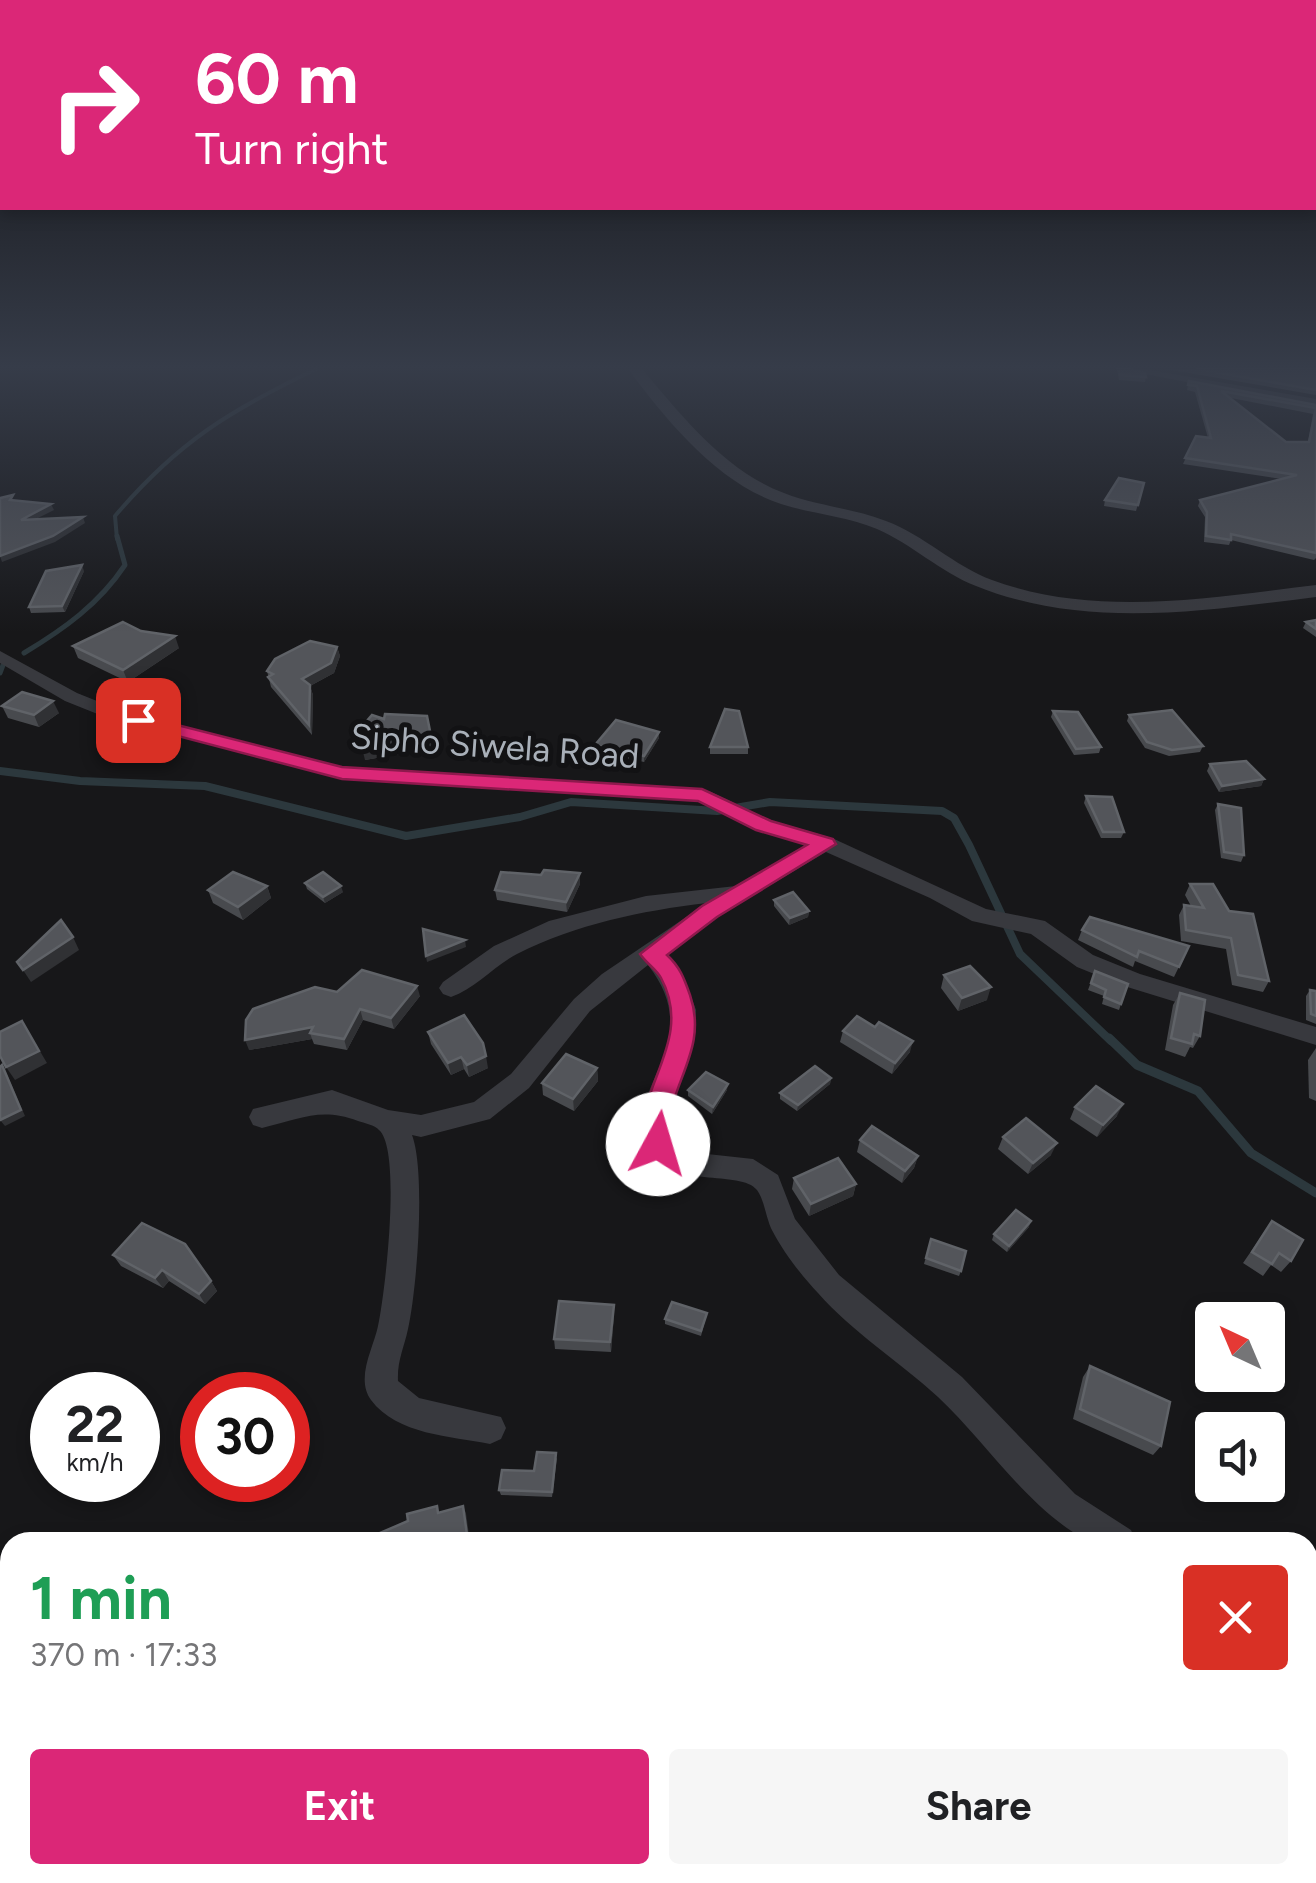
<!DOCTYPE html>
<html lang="en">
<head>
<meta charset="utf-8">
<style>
  body { margin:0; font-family:Figtree,sans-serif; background:#f6f6f6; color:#202124; height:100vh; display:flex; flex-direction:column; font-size:38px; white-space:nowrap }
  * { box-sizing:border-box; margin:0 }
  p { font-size:32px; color:#757577 }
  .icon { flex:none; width:55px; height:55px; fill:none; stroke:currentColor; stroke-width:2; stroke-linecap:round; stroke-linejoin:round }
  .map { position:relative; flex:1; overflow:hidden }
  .side { position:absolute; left:0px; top:1532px; width:1318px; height:352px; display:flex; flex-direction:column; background:#fff; border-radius:30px 30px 0 0; box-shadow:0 5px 15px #0003 }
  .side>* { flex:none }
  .banner { position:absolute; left:0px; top:0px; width:1318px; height:210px; box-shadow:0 5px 15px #0003; background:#db2777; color:#fff; overflow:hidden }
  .needle { width:65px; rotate:316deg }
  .fabs { position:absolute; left:1195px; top:1302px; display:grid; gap:20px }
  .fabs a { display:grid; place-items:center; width:90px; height:90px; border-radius:10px; background:#fff; box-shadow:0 5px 15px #0003; font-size:50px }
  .speed { position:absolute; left:30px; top:1372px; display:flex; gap:20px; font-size:50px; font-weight:700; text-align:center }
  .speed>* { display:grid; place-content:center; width:130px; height:130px; border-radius:50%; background:#fff; box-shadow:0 5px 15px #0003; line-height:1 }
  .speed small { font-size:25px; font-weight:400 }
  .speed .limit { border:15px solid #d22; background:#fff; color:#111 }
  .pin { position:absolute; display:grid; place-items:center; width:85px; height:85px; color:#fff; margin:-42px; border-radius:20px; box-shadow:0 5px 15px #0006 }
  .me { position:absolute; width:110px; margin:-55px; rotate:6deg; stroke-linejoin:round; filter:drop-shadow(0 0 8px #0008) }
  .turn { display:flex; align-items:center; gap:35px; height:210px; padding:0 30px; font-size:45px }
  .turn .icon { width:130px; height:130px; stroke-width:2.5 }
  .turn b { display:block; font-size:70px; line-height:85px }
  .round { display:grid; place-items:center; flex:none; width:105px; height:105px; border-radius:10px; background:#f6f6f6 }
  .headline { display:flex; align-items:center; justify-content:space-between; height:170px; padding:0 30px }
  h1 { font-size:60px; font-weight:700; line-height:75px; color:#1e9e55 }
  .action { display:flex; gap:20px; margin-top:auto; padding:20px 30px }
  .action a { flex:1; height:115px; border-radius:10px; background:#db2777; color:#fff; font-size:40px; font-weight:700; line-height:115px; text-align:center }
  .action a+a { background:#f6f6f6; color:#202124 }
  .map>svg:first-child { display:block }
</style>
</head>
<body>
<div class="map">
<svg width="1316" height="1883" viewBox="0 0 1316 1883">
  <rect width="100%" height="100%" fill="#171719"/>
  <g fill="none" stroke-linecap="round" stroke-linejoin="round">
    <path stroke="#2c383d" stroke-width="4" d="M 117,539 L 115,516 C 178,442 229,411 316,369"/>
    <g stroke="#2c383d" stroke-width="5">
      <path d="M 24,653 C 64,629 99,604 125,565 L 117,536"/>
      <path d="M 0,673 L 3,665"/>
    </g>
    <path stroke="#2c383d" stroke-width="8" d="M 0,771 L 80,781 L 205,786 L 406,836 L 520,817 L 571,802 L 717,811 L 770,802 L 942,811 L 954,818 L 969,845 L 1020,954 L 1111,1041"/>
    <path stroke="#2c383d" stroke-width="9" d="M 1109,1038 L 1137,1065 L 1198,1091 L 1251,1153 L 1316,1193"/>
    <g fill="#38393e" fill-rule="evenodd">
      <path d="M 1119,369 L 1144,369 L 1316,399 L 1316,407 Z"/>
      <path d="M 0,651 L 77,693 L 117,709 L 342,767 L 709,791 L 770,820 L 832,838 L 986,909 L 1045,921 L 1093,955 L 1140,974 L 1316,1027 L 1316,1045 L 1124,986 L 1077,967 L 1031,934 L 972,921 L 930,898 L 826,852 L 718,916 L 665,954 L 686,983 L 696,1010 L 695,1037 L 670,1108 L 667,1128 L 670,1139 L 689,1152 L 753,1159 L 778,1175 L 795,1219 L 839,1275 L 962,1377 L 1075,1494 L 1131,1530 L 1136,1542 C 1121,1542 1097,1547 1084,1539 C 1025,1505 987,1443 938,1397 C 900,1362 852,1332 818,1293 C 802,1276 784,1253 773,1232 C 766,1220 765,1201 757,1190 C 741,1169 669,1190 648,1149 C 617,1091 711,1046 648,965 L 590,1011 L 529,1088 L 490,1119 L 421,1137 L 412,1135 C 426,1172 417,1289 408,1329 C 404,1348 397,1361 398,1381 L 419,1398 L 501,1417 L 506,1428 L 501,1439 L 490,1444 C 451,1436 397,1435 371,1400 C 355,1378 374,1347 378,1326 C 385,1294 402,1150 379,1130 C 375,1125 364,1123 358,1121 C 320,1107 301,1119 262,1128 L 253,1125 L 249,1117 L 253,1109 L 332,1090 L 388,1110 L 421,1115 L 474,1102 L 511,1074 L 574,999 L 602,974 L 707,903 C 640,911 577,924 517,954 C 494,966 475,989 451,997 L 443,994 L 439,988 L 443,982 L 494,946 L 549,921 L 646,896 L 736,886 L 807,845 L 756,830 L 698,801 L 342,779 L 105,717 L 65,701 L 0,663 Z"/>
      <path d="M 1316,1630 L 1316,1670 L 1308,1673 L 1308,1633 Z"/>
      <path d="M 920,1875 L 960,1875 L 960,1883 L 918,1883 Z"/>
    </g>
    <path fill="#38393e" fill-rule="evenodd" d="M 628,369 L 642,369 C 682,416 725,471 784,493 C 817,506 853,508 886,521 C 924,535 954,566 992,580 C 1096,618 1209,598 1316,585 L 1316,597 C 1203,611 1085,630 976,586 C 940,572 912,544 877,529 C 846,516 812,514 781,504 C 717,483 667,421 628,369 Z"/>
  </g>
  <g fill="#484a4e" fill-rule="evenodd">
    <path d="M 1117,369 L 1129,369 L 1146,377 L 1145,382 L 1119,380 Z"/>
    <path d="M 1166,369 L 1316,369 L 1316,395 Z"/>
    <path d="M 1189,381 L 1316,405 L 1316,558 L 1314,560 L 1231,540 L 1229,545 L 1204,542 L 1205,517 L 1198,506 L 1200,500 L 1282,479 L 1183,464 L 1196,436 L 1208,438 L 1195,392 L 1187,390 ZM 1231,398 L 1313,414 L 1308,442 L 1286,442 Z"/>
    <path d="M 1144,483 L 1136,511 L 1104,506 L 1105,500 Z"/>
    <path d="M 84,571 L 65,612 L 31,613 L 29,607 Z"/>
    <path d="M 1316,620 L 1316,637 L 1303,628 L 1306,622 Z"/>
    <path d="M 73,646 L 179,648 L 128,682 L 78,658 Z"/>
    <path d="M 337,647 L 340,656 L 334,673 L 310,686 L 313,695 L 312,735 L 271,687 L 267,671 Z"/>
    <path d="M 2,706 L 59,713 L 39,727 L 8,718 Z"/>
    <path d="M 1053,711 L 1101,747 L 1099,753 L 1074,755 L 1051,717 Z"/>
    <path d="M 1129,715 L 1203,746 L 1200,752 L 1169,756 L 1145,748 L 1127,721 Z"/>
    <path d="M 427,716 L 433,748 L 365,760 L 365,744 L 361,743 L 358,731 L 384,719 Z"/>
    <path d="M 659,738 L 644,762 L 595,751 L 595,745 Z"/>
    <rect x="710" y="747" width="38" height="7"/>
    <path d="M 1210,764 L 1264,779 L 1261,786 L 1219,792 L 1207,771 Z"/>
    <path d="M 1086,796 L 1124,832 L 1121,838 L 1101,838 L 1084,803 Z"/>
    <path d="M 1218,804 L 1244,855 L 1241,862 L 1221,858 L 1215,810 Z"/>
    <path d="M 305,883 L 343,892 L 325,903 L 307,889 Z"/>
    <path d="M 580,884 L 567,912 L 497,900 L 495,890 Z"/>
    <path d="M 1190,884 L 1269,981 L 1263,992 L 1232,985 L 1226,949 L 1181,941 L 1179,915 L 1184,905 L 1191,906 L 1185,895 Z"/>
    <path d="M 267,886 L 271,898 L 243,920 L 213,903 L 208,890 Z"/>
    <path d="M 774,900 L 809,911 L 808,917 L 789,925 L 774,906 Z"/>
    <path d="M 1082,930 L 1189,946 L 1174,977 L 1135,961 L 1133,967 L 1078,940 Z"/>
    <path d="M 1095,971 L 1121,1004 L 1119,1010 L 1102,1004 L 1104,996 L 1088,990 Z"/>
    <path d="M 944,975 L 987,1000 L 958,1011 L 941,988 Z"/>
    <path d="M 1310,990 L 1316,991 L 1316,1024 L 1306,1020 L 1306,996 Z"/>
    <path d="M 337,992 L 420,996 L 394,1029 L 363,1020 L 347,1050 L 314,1044 L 312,1039 L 249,1050 Z"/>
    <path d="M 1180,993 L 1200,1036 L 1193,1048 L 1190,1047 L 1185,1057 L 1165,1050 L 1173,1005 Z"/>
    <path d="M 843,1031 L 910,1052 L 892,1074 L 840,1042 Z"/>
    <path d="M 428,1032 L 488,1068 L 469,1077 L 464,1069 L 451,1075 L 431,1044 Z"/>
    <path d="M 1316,1048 L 1316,1101 L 1309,1098 L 1308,1060 Z"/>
    <path d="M 597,1068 L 598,1081 L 574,1111 L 543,1095 L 542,1083 Z"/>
    <path d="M 831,1078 L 830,1084 L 797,1111 L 780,1099 L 780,1093 Z"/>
    <path d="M 688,1090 L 727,1090 L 712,1114 L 688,1096 Z"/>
    <path d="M 1075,1107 L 1117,1116 L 1097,1137 L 1070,1119 Z"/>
    <path d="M 1003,1137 L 1051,1155 L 1028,1174 L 998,1149 Z"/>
    <path d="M 860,1140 L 918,1156 L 914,1168 L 902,1183 L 857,1152 Z"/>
    <path d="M 794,1178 L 856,1184 L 853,1196 L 809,1216 L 792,1189 Z"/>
    <path d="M 1272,1221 L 1291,1261 L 1281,1272 L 1271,1265 L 1263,1276 L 1243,1263 Z"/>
    <path d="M 1029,1227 L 1007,1252 L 992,1240 L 994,1234 Z"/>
    <path d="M 931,1239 L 961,1271 L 959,1276 L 924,1264 Z"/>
    <path d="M 113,1255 L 211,1281 L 217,1291 L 205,1304 L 169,1281 L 163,1288 L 121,1266 Z"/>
    <path d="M 707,1313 L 701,1336 L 665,1324 L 665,1319 Z"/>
    <path d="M 614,1315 L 611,1352 L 555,1349 L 554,1339 Z"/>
    <path d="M 1090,1366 L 1161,1446 L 1153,1455 L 1073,1419 L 1083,1377 Z"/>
    <path d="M 557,1458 L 552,1497 L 501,1495 L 499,1490 Z"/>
  </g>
  <g fill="#303134">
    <path d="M 51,504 L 54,510 L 24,525 L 21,520 Z"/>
    <path d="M 83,517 L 85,523 L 55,542 L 2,562 L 0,556 Z"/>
    <path d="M 82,565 L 84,571 L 65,612 L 62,606 Z"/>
    <path d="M 175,636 L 179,648 L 128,682 L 123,670 Z"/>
    <path d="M 337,647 L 340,656 L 334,673 L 310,686 L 313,695 L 312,735 L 302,679 Z"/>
    <path d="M 53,701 L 59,713 L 39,727 L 34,715 Z"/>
    <path d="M 659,732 L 659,738 L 644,762 L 644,756 Z"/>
    <path d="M 431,736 L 433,748 L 365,760 L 362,748 Z"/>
    <path d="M 1264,779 L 1261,786 L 1219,792 L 1222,786 Z"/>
    <path d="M 580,873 L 580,884 L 567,912 L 566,902 Z"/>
    <path d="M 267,886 L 271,898 L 243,920 L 238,907 Z"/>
    <path d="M 341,886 L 343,892 L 325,903 L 323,897 Z"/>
    <path d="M 809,911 L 808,917 L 789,925 L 790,918 Z"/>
    <path d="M 73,937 L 79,950 L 31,982 L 23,970 Z"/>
    <path d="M 465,940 L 466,947 L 427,962 L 426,956 Z"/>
    <path d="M 417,986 L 420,996 L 394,1029 L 391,1018 Z"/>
    <path d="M 991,987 L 987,1000 L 958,1011 L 962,998 Z"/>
    <path d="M 360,1009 L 363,1020 L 347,1050 L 344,1039 Z"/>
    <path d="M 22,1021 L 47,1063 L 15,1080 L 6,1067 Z"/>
    <path d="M 313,1027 L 310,1033 L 312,1039 L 249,1050 L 245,1040 Z"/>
    <path d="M 913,1041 L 910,1052 L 892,1074 L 895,1063 Z"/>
    <path d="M 486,1056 L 488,1068 L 469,1077 L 467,1065 Z"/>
    <path d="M 461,1057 L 464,1069 L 451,1075 L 448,1063 Z"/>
    <path d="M 2,1065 L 6,1072 L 25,1116 L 5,1126 L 0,1120 Z"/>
    <path d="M 597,1068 L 598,1081 L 574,1111 L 573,1099 Z"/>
    <path d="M 831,1078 L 830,1084 L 797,1111 L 798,1105 Z"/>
    <path d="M 728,1084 L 727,1090 L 712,1114 L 713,1107 Z"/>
    <path d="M 1123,1104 L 1117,1116 L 1097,1137 L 1103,1125 Z"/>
    <path d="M 1057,1143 L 1051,1155 L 1028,1174 L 1033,1163 Z"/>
    <path d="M 918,1156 L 914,1168 L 902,1183 L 905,1171 Z"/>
    <path d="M 856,1184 L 853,1196 L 809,1216 L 811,1204 Z"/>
    <path d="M 1031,1221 L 1029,1227 L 1007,1252 L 1009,1246 Z"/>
    <path d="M 162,1270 L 169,1281 L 163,1288 L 155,1278 Z"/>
    <path d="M 211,1281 L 217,1291 L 205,1304 L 199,1294 Z"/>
    <path d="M 614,1305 L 614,1315 L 611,1352 L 610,1342 Z"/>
    <path d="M 463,1506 L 466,1513 L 470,1542 L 468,1542 Z"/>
  </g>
  <g fill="#53555a" stroke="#606368" stroke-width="2.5" fill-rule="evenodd">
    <path d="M 1118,369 L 1129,369 L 1145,373 L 1146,377 L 1120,375 Z"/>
    <path d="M 1197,369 L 1316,369 L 1316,390 Z"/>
    <path d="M 1189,381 L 1316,405 L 1316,553 L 1231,534 L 1231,540 L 1206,536 L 1207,512 L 1200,500 L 1297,475 L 1185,458 L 1196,436 L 1211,438 L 1197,386 L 1188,385 ZM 1221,391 L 1316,408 L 1309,442 L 1286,442 Z"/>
    <path d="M 1119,478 L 1144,483 L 1138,505 L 1105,500 Z"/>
    <path d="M 13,495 L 10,500 L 51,504 L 21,520 L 83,517 L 53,536 L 0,556 L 0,498 Z"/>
    <path d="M 82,565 L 62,606 L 29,607 L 46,571 Z"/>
    <path d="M 1316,620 L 1316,629 L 1306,622 Z"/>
    <path d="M 123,622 L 141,631 L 175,636 L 123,670 L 73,646 Z"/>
    <path d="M 310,641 L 337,647 L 331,663 L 302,679 L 310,685 L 309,725 L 268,677 L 273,674 L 267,671 L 275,659 Z"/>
    <path d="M 22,692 L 53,701 L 34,715 L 2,706 Z"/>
    <path d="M 725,709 L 739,711 L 748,747 L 710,747 Z"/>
    <path d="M 1172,710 L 1203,746 L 1172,750 L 1147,742 L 1129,715 Z"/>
    <path d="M 1053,711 L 1078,712 L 1101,747 L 1076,749 Z"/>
    <path d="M 385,714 L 427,716 L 431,736 L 362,748 L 372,735 L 358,731 L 372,715 L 384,719 Z"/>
    <path d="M 616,720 L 659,732 L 644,756 L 595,745 Z"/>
    <path d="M 1246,761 L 1264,779 L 1222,786 L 1210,764 Z"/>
    <path d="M 1086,796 L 1112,797 L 1124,832 L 1103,832 Z"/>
    <path d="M 1218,804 L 1241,808 L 1244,855 L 1224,852 Z"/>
    <path d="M 544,870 L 580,873 L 566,902 L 495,890 L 501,872 L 541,875 Z"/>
    <path d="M 233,872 L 267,886 L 238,907 L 208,890 Z"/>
    <path d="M 323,872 L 341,886 L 323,897 L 305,883 Z"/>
    <path d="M 1190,884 L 1213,884 L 1229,911 L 1253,914 L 1269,981 L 1238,975 L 1231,938 L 1186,930 L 1184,905 L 1204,908 Z"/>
    <path d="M 793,892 L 809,911 L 790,918 L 774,900 Z"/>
    <path d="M 1090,917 L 1189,946 L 1179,967 L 1139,951 L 1137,957 L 1082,930 Z"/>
    <path d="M 61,920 L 73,937 L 23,970 L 17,962 Z"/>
    <path d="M 423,929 L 465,940 L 426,956 Z"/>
    <path d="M 970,966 L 991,987 L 962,998 L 944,975 Z"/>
    <path d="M 362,970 L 417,986 L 391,1018 L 360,1009 L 344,1039 L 310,1033 L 313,1027 L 245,1040 L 246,1020 L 253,1009 L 315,987 L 337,992 Z"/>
    <path d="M 1095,971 L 1128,984 L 1121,1004 L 1104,997 L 1106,990 L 1091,983 Z"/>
    <path d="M 1310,990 L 1316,991 L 1316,1016 L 1311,1014 Z"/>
    <path d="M 1180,993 L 1205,1000 L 1200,1036 L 1194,1034 L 1192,1044 L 1171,1038 Z"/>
    <path d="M 464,1015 L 483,1043 L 486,1056 L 467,1065 L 461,1057 L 448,1063 L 428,1032 Z"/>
    <path d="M 857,1016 L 875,1027 L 879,1022 L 913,1041 L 895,1063 L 843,1031 Z"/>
    <path d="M 22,1021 L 39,1051 L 6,1067 L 0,1056 L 0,1032 Z"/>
    <path d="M 566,1054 L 597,1068 L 573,1099 L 542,1083 Z"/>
    <path d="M 2,1065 L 21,1110 L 0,1120 L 0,1067 Z"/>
    <path d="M 815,1066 L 831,1078 L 798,1105 L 780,1093 Z"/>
    <path d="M 706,1072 L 728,1084 L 713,1107 L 688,1090 Z"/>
    <path d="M 1096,1086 L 1123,1104 L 1103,1125 L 1075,1107 Z"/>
    <path d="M 1026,1118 L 1057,1143 L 1033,1163 L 1003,1137 Z"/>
    <path d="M 872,1126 L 918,1156 L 905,1171 L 860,1140 Z"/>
    <path d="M 838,1158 L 856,1184 L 811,1204 L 794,1178 Z"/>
    <path d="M 1016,1210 L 1031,1221 L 1009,1246 L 994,1234 Z"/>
    <path d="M 1272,1221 L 1303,1240 L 1291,1261 L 1279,1253 L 1272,1264 L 1252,1252 Z"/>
    <path d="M 142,1223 L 185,1244 L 211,1281 L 199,1294 L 162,1270 L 155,1278 L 113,1255 Z"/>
    <path d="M 931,1239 L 966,1251 L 961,1271 L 926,1258 Z"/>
    <path d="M 559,1301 L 614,1305 L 610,1342 L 554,1339 Z"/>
    <path d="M 672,1302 L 707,1313 L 701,1331 L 665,1319 Z"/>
    <path d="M 1090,1366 L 1170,1402 L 1161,1446 L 1080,1409 Z"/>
    <path d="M 537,1452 L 556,1453 L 552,1492 L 499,1490 L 502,1470 L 534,1471 Z"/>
    <path d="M 437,1506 L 438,1513 L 463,1506 L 468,1542 L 359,1542 L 408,1521 L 407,1514 Z"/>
  </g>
  <linearGradient id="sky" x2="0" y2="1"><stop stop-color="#0d0d0e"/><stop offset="0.58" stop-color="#363c49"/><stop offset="1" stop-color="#363c49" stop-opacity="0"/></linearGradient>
  <rect width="1316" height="633" fill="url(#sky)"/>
  <path fill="#db2777" stroke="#8e194d" stroke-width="2.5" d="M 138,715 L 342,767 L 702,789 L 771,821 L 833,839 L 836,844 L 717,917 L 667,955 C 680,967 684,978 690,995 C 707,1045 676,1076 668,1123 C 666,1134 673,1141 667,1153 L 658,1156 L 649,1153 C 622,1099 698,1046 661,978 C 656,969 646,963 640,954 L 702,906 L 807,845 L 756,830 L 698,801 L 342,779 L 132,724 L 129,720 Z"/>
  <g text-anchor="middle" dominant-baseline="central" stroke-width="10" stroke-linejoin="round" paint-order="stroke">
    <g font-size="35" fill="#a9b0b9" stroke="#121214">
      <text transform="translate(495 746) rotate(4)">Sipho Siwela Road</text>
    </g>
  </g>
</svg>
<div class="fabs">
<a><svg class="needle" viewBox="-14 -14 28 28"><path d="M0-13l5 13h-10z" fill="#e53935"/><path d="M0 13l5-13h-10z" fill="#757577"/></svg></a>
<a><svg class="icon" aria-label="sound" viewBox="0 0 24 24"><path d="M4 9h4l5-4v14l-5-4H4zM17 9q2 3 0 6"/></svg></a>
</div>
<div class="speed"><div>22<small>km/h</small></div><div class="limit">30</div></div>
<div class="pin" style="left:138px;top:720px;background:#d93025"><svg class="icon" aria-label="arrive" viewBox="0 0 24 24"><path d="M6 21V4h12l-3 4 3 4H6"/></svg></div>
<svg class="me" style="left:658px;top:1144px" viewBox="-20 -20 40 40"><circle r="19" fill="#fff"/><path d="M0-13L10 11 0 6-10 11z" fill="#db2777"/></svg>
<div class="banner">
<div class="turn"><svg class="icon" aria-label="right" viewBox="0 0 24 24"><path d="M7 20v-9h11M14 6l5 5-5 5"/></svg><div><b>60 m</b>Turn right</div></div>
</div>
<section class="side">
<div class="headline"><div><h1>1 min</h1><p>370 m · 17:33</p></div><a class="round" style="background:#d93025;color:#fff"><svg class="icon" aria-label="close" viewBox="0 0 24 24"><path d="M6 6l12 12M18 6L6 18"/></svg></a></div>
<div class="action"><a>Exit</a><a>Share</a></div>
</section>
</div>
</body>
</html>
